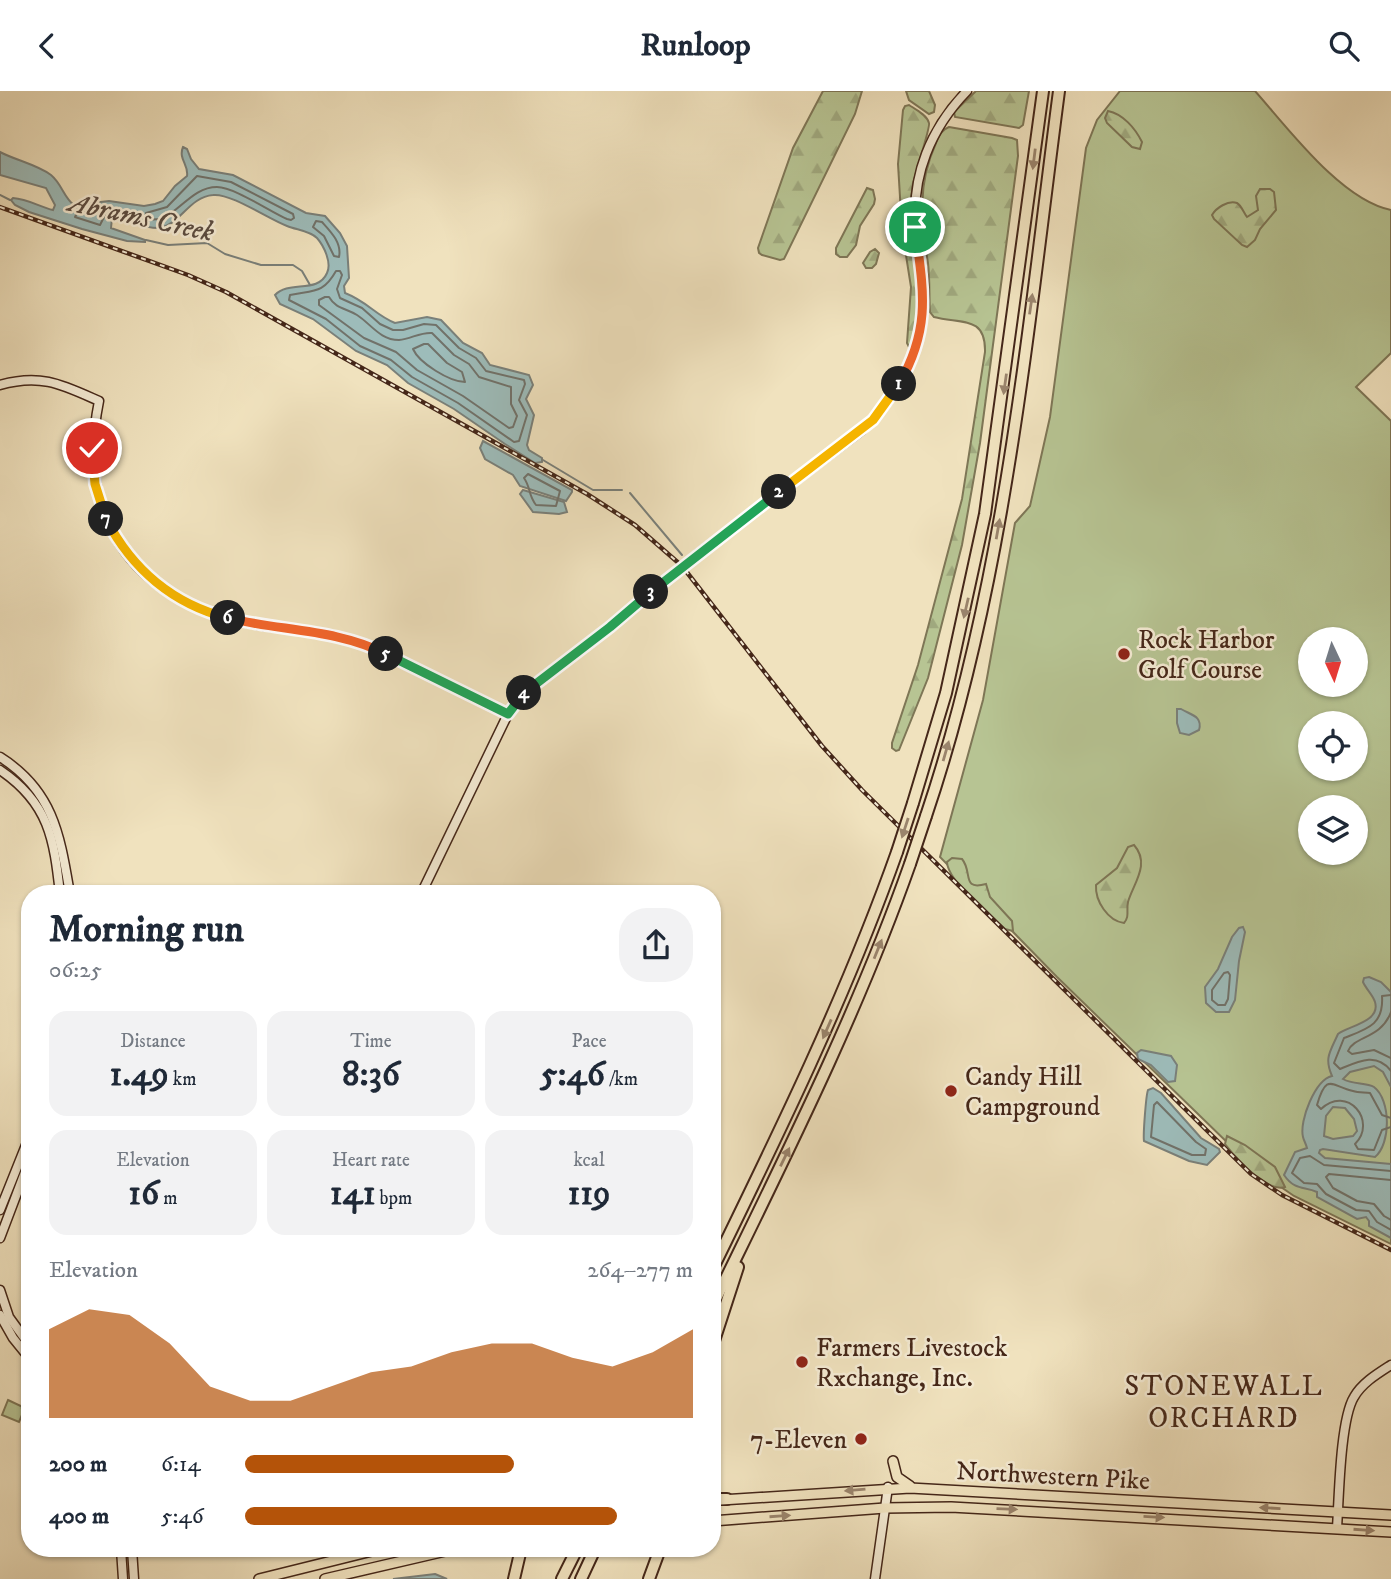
<!DOCTYPE html>
<meta charset="utf-8">
<style>
:root{--surface:#fff;--page:#f2f2f3;--text:#1f2937;--muted:#747a83;--accent:#b45309}
body{margin:0;font-family:"IM FELL DW Pica",serif;background:var(--page);color:var(--text);height:100vh;display:flex;flex-direction:column;font-size:26px;white-space:nowrap}
*{box-sizing:border-box;margin:0}
p{font-size:23px;color:var(--muted)}
.icon{flex:none;width:38px;height:38px;fill:none;stroke:currentColor;stroke-width:2;stroke-linecap:round;stroke-linejoin:round}
.map{position:relative;flex:1;overflow:hidden}
.details{position:absolute;left:21px;top:794px;width:700px;height:672px;display:flex;flex-direction:column;background:var(--surface);border-radius:28px;box-shadow:0 2px 5px #0004}
.details>*{flex:none}
.needle{width:46px;rotate:176deg}
.buttons{position:absolute;left:1298px;top:536px;display:grid;gap:14px}
.buttons a{display:grid;place-items:center;width:70px;height:70px;border-radius:50%;background:var(--surface);box-shadow:0 2px 5px #0004;font-size:35px}
.pin{position:absolute;display:grid;place-items:center;width:60px;height:60px;color:#fff;margin:-30px;border:4px solid #fff;border-radius:50%;box-shadow:0 2px 7px #0007}
.km{position:absolute;width:35px;height:35px;margin:-18px;border-radius:50%;background:#222;color:#fff;font-size:19px;line-height:35px;text-align:center}
.round{display:grid;place-items:center;flex:none;width:74px;height:74px;border-radius:28px;background:var(--page)}
.overview{display:flex;align-items:center;justify-content:space-between;height:119px;padding:0 28px}
h1{font-size:38px;font-weight:700;line-height:52px}
.stats{display:grid;grid-template-columns:repeat(3,1fr);gap:10px;height:119px;padding:7px 28px}
.stats div{display:grid;align-content:center;border-radius:18px;background:var(--page);text-align:center}
.stats b{font-size:35px;font-weight:700}
.stats small{font-size:19px;font-weight:400}
.stats p{font-size:19px}
.chart{height:196px;padding:14px 28px}
.chart p{display:flex;justify-content:space-between}
.chart svg{width:100%;height:126px;margin-top:7px;fill:var(--accent);opacity:.7}
ul{padding:0 28px;list-style:none;font-size:23px}
li{display:grid;grid-template-columns:112px 84px 1fr;align-items:center;height:52px}
li i{height:18px;border-radius:9px;background:var(--accent)}
header{display:flex;justify-content:space-between;align-items:center;height:91px;padding:0 28px;background:var(--surface);font-size:32px;font-weight:700}
.map>svg:first-child{display:block}
.grass{fill:#b7c493;stroke:#7e7656;stroke-width:2;fill-rule:evenodd}
.forest{fill:url(#forest-firs);stroke:#7e7656;stroke-width:2}
.park{fill:url(#park-crowns);stroke:#7e7656;stroke-width:2}
.water{fill:#9dbcba;stroke:#7a807a;stroke-width:2;fill-rule:evenodd}
.lines{fill:none;stroke-linecap:round;stroke-linejoin:round}
.shore{stroke:#71726a;stroke-width:2}
.stream{stroke:#7a807a;stroke-width:2}
.secondary-casing{stroke:#452719;stroke-width:11}
.primary-casing{stroke:#452719;stroke-width:12}
.highway-casing{stroke:#452719;stroke-width:14}
.secondary{stroke:#f5ecd5;stroke-width:8}
.primary{stroke:#f0e2be;stroke-width:9}
.highway{stroke:#f0e2be;stroke-width:10}
.rail-casing{stroke:#452719;stroke-width:4.5}
.rail{stroke:#f5ecd5;stroke-width:2;stroke-dasharray:5;stroke-linecap:butt}
.highway-bridge-casing{stroke:#452719;stroke-width:14;stroke-linecap:butt}
.highway-bridge{stroke:#f0e2be;stroke-width:10}
.oneway{fill:#9a846c}
.split-1-casing{stroke:#fff;stroke-width:14}
.split-2-casing{stroke:#fff;stroke-width:14}
.split-3-casing{stroke:#fff;stroke-width:14}
.split-4-casing{stroke:#fff;stroke-width:14}
.split-5-casing{stroke:#fff;stroke-width:14}
.split-6-casing{stroke:#fff;stroke-width:14}
.split-7-casing{stroke:#fff;stroke-width:14}
.split-8-casing{stroke:#fff;stroke-width:14}
.split-1{stroke:#f0652b;stroke-width:9}
.split-2{stroke:#f5b400;stroke-width:9}
.split-3{stroke:#22a559;stroke-width:9}
.split-4{stroke:#22a559;stroke-width:9}
.split-5{stroke:#22a559;stroke-width:9}
.split-6{stroke:#f0652b;stroke-width:9}
.split-7{stroke:#f5b400;stroke-width:9}
.split-8{stroke:#f5b400;stroke-width:9}
.poi-dot{fill:#8f2418;stroke:#f5ecd5;stroke-width:2.5}
.labels{text-anchor:middle;stroke-width:5;stroke-linejoin:round;paint-order:stroke}
.poi-label{font-size:26px;fill:#452719;stroke:#f5ecd5;text-anchor:start}
.street-label{font-size:26px;fill:#452719;stroke:#f5ecd5}
.water-label{font-size:28px;font-style:italic;fill:#5b4c41;stroke:#f5ecd5}
.neighbourhood-label{font-size:28px;letter-spacing:2px;fill:#452719;stroke:#f5ecd5}
</style>
<header><svg class="icon" aria-label="back" viewBox="0 0 24 24"><path d="M15 5l-7 7 7 7"/></svg>Runloop<svg class="icon" aria-label="search" viewBox="0 0 24 24"><circle cx="10" cy="10" r="6"/><path d="M15 15l6 6"/></svg></header>
<div class="map">
<svg width="1391" height="1488" viewBox="0 0 1391 1488">
<defs>
<pattern id="forest-firs" width="22" height="20" patternUnits="userSpaceOnUse" patternTransform="scale(1.75)"><rect width="22" height="20" fill="#b7c493"/><path d="M5 1l3.5 6h-7zM16 11l3.5 6h-7z" fill="#9fa87e"/></pattern>
<pattern id="park-crowns" width="20" height="18" patternUnits="userSpaceOnUse" patternTransform="scale(1.75)"><rect width="20" height="18" fill="#b7c493"/><path d="M2 6a3 3 0 1 1 6 0M12 15a3 3 0 1 1 6 0" fill="none" stroke="#9fa87e"/></pattern>
</defs>
<rect width="100%" height="100%" fill="#f0e2be"/>
<filter id="stains"><feTurbulence type="fractalNoise" baseFrequency=".00286" numOctaves="4"/><feColorMatrix values="0 0 0 0 .2 0 0 0 0 .09 0 0 0 0 .02 0 0 0 .5 -.17"/></filter>
<radialGradient id="worn" r=".72"><stop offset=".6" stop-color="#630" stop-opacity="0"/><stop offset="1" stop-color="#630" stop-opacity=".3"/></radialGradient>
<path class="grass" d="M1120 0H1255C1288 37 1341 109 1391 119V262L1356 296 1391 330V1153L1294 1105 1265 1085 1234 1058 1057 886 940 766 983 609 1015 432 1030 415 1050 326 1086 57 1097 29ZM1311 548H1356V593H1311ZM1311 632H1356V677H1311ZM1311 716H1356V761H1311Z"/>
<g class="forest">
<path d="M823 0H862L855 23 784 168 780 169 762 164 759 162 758 157 793 57Z"/>
<path d="M906 0H929L935 14 934 21 929 23 909 9Z"/>
<path d="M976 0H1029L1023 34 1019 37 955 26 954 21Z"/>
<path d="M909 14C915 18 927 24 929 32 931 36 913 87 912 99 908 130 916 159 918 190 920 212 917 233 912 254L909 256 907 252 911 196 902 139 898 73 903 19 905 15Z"/>
<path d="M1108 20C1123 23 1135 37 1142 51L1140 58 1132 56 1107 32 1105 27Z"/>
<path d="M949 36 1012 47 1017 49 1018 65 980 352 962 454 928 587 899 659 896 660 892 657V652L918 574 962 408 985 261C986 224 960 233 934 226L930 221C929 205 930 188 928 172 921 129 917 94 936 52 939 45 941 39 949 36Z"/>
<path d="M867 97 873 99 875 108 874 113 860 135 856 154 847 166H840L836 163V157Z"/>
<path d="M1260 98H1270L1274 101 1276 119 1260 138 1255 149 1247 156 1242 154 1214 128 1212 124C1216 117 1228 109 1237 112 1241 114 1244 122 1247 126L1258 119 1256 105Z"/>
<path d="M875 158 879 162 876 173 872 177H866L863 172 870 161Z"/>
<path d="M1134 754C1151 773 1133 793 1128 811 1126 820 1130 825 1124 832 1108 830 1095 810 1096 794L1117 777 1128 756Z"/>
<path d="M952 767 962 768C973 781 961 800 986 793L990 806 1012 830 1013 840 1005 838C990 823 948 791 947 771Z"/>
<path d="M1227 1045 1245 1054 1275 1076 1285 1096C1267 1102 1236 1067 1225 1053Z"/>
</g>
<path class="park" d="M8 1309 25 1317 19 1331 2 1324Z"/>
<g class="water">
<path d="M183 56 187 58 191 68 199 78 233 84 306 122 325 125 340 142 347 155 349 187 344 195 345 202C368 211 375 224 395 232L427 226 441 229 463 252 482 262 490 274 529 284 533 294 526 308 534 324 527 354 529 359 542 367V371L535 372 505 353 454 318 408 292 387 274 356 260 313 228 280 213 275 204C289 189 318 203 327 182 332 172 324 155 317 147 310 140 297 139 287 135 268 128 231 102 213 104 189 106 180 134 159 137 144 138 128 128 112 127L111 137 145 149V151L127 150 82 138 29 121 15 114 11 109 13 107C28 108 40 116 53 119L55 114 46 97 0 84V61C15 69 38 74 51 84 62 93 64 107 74 114L109 110 144 115 155 113 163 110 175 95 187 85C189 74 178 68 183 56Z"/>
<path d="M483 350 572 399V401L566 410 520 395 513 384 485 368 480 357Z"/>
<path d="M523 399 564 411 567 421 559 423 533 421 520 403Z"/>
<path d="M1177 618H1181C1191 624 1203 625 1199 639L1189 644 1180 642 1177 632Z"/>
<path d="M1243 836 1245 841 1239 870 1235 909 1229 921H1216L1206 912 1205 896 1218 878 1232 846 1239 837Z"/>
<path d="M1369 886 1381 891 1391 901V996L1383 981 1374 975 1350 981 1343 988C1353 994 1366 991 1374 996 1391 1009 1391 1053 1375 1066L1323 1058 1320 1059 1319 1062 1325 1067 1391 1073V1147L1369 1135V1130L1366 1126 1357 1128 1317 1106V1101C1304 1095 1295 1100 1284 1084L1295 1061 1307 1057C1306 1053 1304 1050 1303 1046 1299 1030 1315 989 1332 985 1324 967 1330 961 1338 943 1348 935 1381 931 1375 911 1373 904 1366 898 1363 891L1364 887ZM1333 1016 1345 1017 1354 1028 1357 1040 1353 1045 1333 1048 1324 1045 1326 1025Z"/>
<path d="M1141 959 1171 965 1177 974 1175 990 1168 991 1151 974 1138 968 1137 962Z"/>
<path d="M1153 997 1161 1002 1201 1047 1219 1058 1220 1061 1207 1074 1189 1070 1144 1050C1143 1044 1146 1004 1148 999Z"/>
<path d="M435 1483 447 1488H393Z"/>
</g>
<g class="lines">
<g class="shore">
<path d="M197 85 231 91 293 123 294 127 291 129 287 128C269 120 234 96 217 96 186 96 173 137 145 127L146 122 167 116Z"/>
<path d="M102 119 106 122 100 134 75 126 77 122Z"/>
<path d="M316 130 322 131C331 141 342 152 339 166L334 165 324 145 313 136Z"/>
<path d="M336 180H340L342 184 337 198 340 207 362 217 380 233 393 239H403L424 233 436 234 459 257 476 267 486 280 524 289 525 293 519 309 527 324 519 350 514 351 458 312 412 286 391 269 360 255 326 228 289 209 290 204C314 199 323 203 336 180Z"/>
<path d="M325 206H329C336 218 346 217 357 224 371 233 380 249 399 249 411 248 420 241 432 242L454 264 469 273 479 286 511 296V313L517 325 513 336 509 337 463 305 417 279 396 261 364 247 319 214V209Z"/>
<path d="M424 253H428L447 272 462 281 465 291C450 291 419 272 413 258Z"/>
<path d="M528 383 560 400 556 415 536 414C528 404 531 397 524 387Z"/>
<path d="M1228 881 1230 884 1228 908 1225 914H1218L1212 909V899L1224 882Z"/>
<path d="M1391 904 1382 905C1384 934 1367 938 1344 947L1334 972 1340 978C1359 970 1377 961 1391 980"/>
<path d="M1391 921C1381 948 1354 945 1348 960L1352 963 1374 959 1391 967"/>
<path d="M1157 1011 1196 1051 1206 1058 1205 1064H1192L1151 1046 1154 1014Z"/>
<path d="M1391 1027 1382 1024 1370 1002C1365 1001 1359 1002 1353 1000 1332 996 1327 980 1317 1014L1321 1018C1347 993 1378 1030 1355 1053L1358 1058 1374 1059 1382 1039 1391 1036"/>
<path d="M1391 1080 1324 1074 1310 1065 1300 1067 1292 1082 1304 1092 1317 1093 1326 1103 1356 1119 1369 1120 1377 1131 1391 1139"/>
<path d="M1391 1089 1329 1083 1326 1086 1333 1097 1357 1110 1374 1113 1384 1125 1391 1129"/>
</g>
<g class="stream">
<path d="M0 104 10 109"/>
<path d="M146 149 168 154 207 152 225 163 261 174H293L302 180 310 194"/>
<path d="M543 369 593 399H622"/>
<path d="M630 402 682 464"/>
</g>
<defs>
<g id="secondary">
<path d="M0 294C41 282 63 294 99 310 76 424 130 505 243 531 278 539 314 538 349 549 373 556 394 568 417 579 447 593 478 608 508 623"/>
<path d="M0 666C54 700 60 745 70 803"/>
<path d="M0 679C49 712 54 748 60 803"/>
<path d="M421 803 508 623 529 597 610 536 698 463 862 339C900 304 925 252 924 200 924 179 917 158 916 136 911 85 931 37 967 0"/>
<path d="M0 1119 30 1044"/>
<path d="M0 1147 30 1068"/>
<path d="M0 1199 9 1226 30 1255"/>
<path d="M0 1224 13 1247 30 1268"/>
<path d="M1337 1437C1339 1408 1340 1329 1354 1306 1362 1292 1377 1283 1391 1274"/>
<path d="M121 1458 123 1488"/>
<path d="M132 1458 134 1488"/>
<path d="M875 1488 888 1396"/>
</g>
<g id="primary">
<path d="M893 1370 897 1386 910 1395"/>
<path d="M721 1409 910 1397 1391 1424"/>
<path d="M712 1430 885 1417 951 1416 1391 1441"/>
<path d="M259 1488 380 1458"/>
<path d="M325 1488 454 1458"/>
</g>
<g id="highway">
<path d="M913 712 946 602 985 423 1043 0"/>
<path d="M926 725C1005 491 1027 243 1059 0"/>
<path d="M712 1179C779 1042 846 905 897 761"/>
<path d="M712 1216C783 1070 856 926 910 773"/>
<path d="M712 1256 738 1176"/>
<path d="M712 1408H727"/>
<path d="M514 1488 521 1458"/>
<path d="M562 1488 577 1458"/>
<path d="M581 1488 595 1458"/>
<path d="M649 1488 660 1458"/>
</g>
</defs>
<use href="#secondary" class="secondary-casing"/>
<use href="#primary" class="primary-casing"/>
<use href="#highway" class="highway-casing"/>
<use href="#secondary" class="secondary"/>
<use href="#primary" class="primary"/>
<use href="#highway" class="highway"/>
<defs>
<path id="rail" d="M0 116 188 184 226 201 587 403 635 434 682 475 822 655 862 699 1251 1083 1282 1104 1391 1159"/>
</defs>
<use href="#rail" class="rail-casing"/>
<use href="#rail" class="rail"/>
<defs>
<g id="highway-bridge">
<path d="M897 761 913 712"/>
<path d="M910 773 926 725"/>
</g>
</defs>
<use href="#highway-bridge" class="highway-bridge-casing"/>
<use href="#highway-bridge" class="highway-bridge"/>
</g>
<defs><path id="oneway-solid" d="M-6-.8H1V-3.2L6.5 0L1 3.2V.8H-6Z" transform="scale(1.75)"/></defs>
<g class="oneway">
<use href="#oneway-solid" transform="translate(1034 68) rotate(97)"/>
<use href="#oneway-solid" transform="translate(1031 213) rotate(-82)"/>
<use href="#oneway-solid" transform="translate(1005 293) rotate(98)"/>
<use href="#oneway-solid" transform="translate(998 438) rotate(-80)"/>
<use href="#oneway-solid" transform="translate(966 517) rotate(103)"/>
<use href="#oneway-solid" transform="translate(946 660) rotate(-74)"/>
<use href="#oneway-solid" transform="translate(905 737) rotate(108)"/>
<use href="#oneway-solid" transform="translate(878 858) rotate(-68)"/>
<use href="#oneway-solid" transform="translate(827 938) rotate(114)"/>
<use href="#oneway-solid" transform="translate(785 1066) rotate(-64)"/>
<use href="#oneway-solid" transform="translate(855 1399) rotate(175)"/>
<use href="#oneway-solid" transform="translate(1270 1417) rotate(-177)"/>
<use href="#oneway-solid" transform="translate(1007 1418) rotate(2)"/>
<use href="#oneway-solid" transform="translate(780 1425) rotate(-4)"/>
<use href="#oneway-solid" transform="translate(1154 1426) rotate(3)"/>
<use href="#oneway-solid" transform="translate(1364 1439) rotate(4)"/>
</g>
<g class="lines">
<defs>
<path id="split-1" d="M899 293C932 236 923 198 915 136"/>
<path id="split-2" d="M779 401 873 329 899 293"/>
<path id="split-3" d="M651 501 779 401"/>
<path id="split-4" d="M524 602 610 536 651 501"/>
<path id="split-5" d="M386 563 508 623 524 602"/>
<path id="split-6" d="M228 527C281 540 337 538 386 563"/>
<path id="split-7" d="M106 428C132 478 173 513 228 527"/>
<path id="split-8" d="M92 357 95 393 106 428"/>
</defs>
<use href="#split-1" class="split-1-casing"/>
<use href="#split-2" class="split-2-casing"/>
<use href="#split-3" class="split-3-casing"/>
<use href="#split-4" class="split-4-casing"/>
<use href="#split-5" class="split-5-casing"/>
<use href="#split-6" class="split-6-casing"/>
<use href="#split-7" class="split-7-casing"/>
<use href="#split-8" class="split-8-casing"/>
<use href="#split-1" class="split-1"/>
<use href="#split-2" class="split-2"/>
<use href="#split-3" class="split-3"/>
<use href="#split-4" class="split-4"/>
<use href="#split-5" class="split-5"/>
<use href="#split-6" class="split-6"/>
<use href="#split-7" class="split-7"/>
<use href="#split-8" class="split-8"/>
</g>
<g class="poi-dot">
<circle cx="1124" cy="563" r="7"/>
<circle cx="951" cy="1000" r="7"/>
<circle cx="802" cy="1271" r="7"/>
<circle cx="861" cy="1348" r="7"/>
</g>
<g class="labels">
<g class="poi-label">
<text x="1138" y="557">Rock Harbor<tspan x="1138" dy="30">Golf Course</tspan></text>
<text x="965" y="994">Candy Hill<tspan x="965" dy="30">Campground</tspan></text>
<text x="816" y="1265">Farmers Livestock<tspan x="816" dy="30">Rxchange, Inc.</tspan></text>
<text x="847" y="1357" text-anchor="end">7-Eleven</text>
</g>
<g class="street-label">
<text transform="translate(1053 1384) rotate(3)" y="9">Northwestern Pike</text>
</g>
<g class="water-label">
<text transform="translate(142 125) rotate(12)" y="10">Abrams Creek</text>
</g>
<g class="neighbourhood-label">
<text x="1224" y="1304">STONEWALL<tspan x="1224" dy="32">ORCHARD</tspan></text>
</g>
</g>
<rect width="100%" height="100%" filter="url(#stains)"/>
<rect width="100%" height="100%" fill="url(#worn)"/>
</svg>
<div class="buttons">
<a><svg class="needle" viewBox="-14 -14 28 28"><path d="M0-13l5 13h-10z" fill="#e53935"/><path d="M0 13l5-13h-10z" fill="#747a83"/></svg></a>
<a><svg class="icon" aria-label="locate" viewBox="0 0 24 24"><circle cx="12" cy="12" r="6"/><path d="M12 2v4M12 18v4M2 12h4M18 12h4"/></svg></a>
<a><svg class="icon" aria-label="layers" viewBox="0 0 24 24"><path d="M12 4l9 5-9 5-9-5zM3 14l9 5 9-5"/></svg></a>
</div>
<div class="pin" style="left:915px;top:136px;background:#1e9e55"><svg class="icon" aria-label="arrive" viewBox="0 0 24 24"><path d="M6 21V4h12l-3 4 3 4H6"/></svg></div>
<div class="pin" style="left:92px;top:357px;background:#d93025"><svg class="icon" aria-label="check" viewBox="0 0 24 24"><path d="M5 12l5 5 9-10"/></svg></div>
<b class="km" style="left:899px;top:293px">1</b>
<b class="km" style="left:779px;top:401px">2</b>
<b class="km" style="left:651px;top:501px">3</b>
<b class="km" style="left:524px;top:602px">4</b>
<b class="km" style="left:386px;top:563px">5</b>
<b class="km" style="left:228px;top:527px">6</b>
<b class="km" style="left:106px;top:428px">7</b>
<section class="details">
<div class="overview"><div><h1>Morning run</h1><p>06:25</p></div><a class="round"><svg class="icon" aria-label="share" viewBox="0 0 24 24"><path d="M12 15V3M7 8l5-5 5 5M5 13v7h14v-7"/></svg></a></div>
<div class="stats">
<div><p>Distance</p><b>1.49<small> km</small></b></div>
<div><p>Time</p><b>8:36</b></div>
<div><p>Pace</p><b>5:46<small> /km</small></b></div>
</div>
<div class="stats">
<div><p>Elevation</p><b>16<small> m</small></b></div>
<div><p>Heart rate</p><b>141<small> bpm</small></b></div>
<div><p>kcal</p><b>119</b></div>
</div>
<div class="chart"><p><span>Elevation</span>264–277 m</p>
<svg viewBox="0 0 160 44" preserveAspectRatio="none"><path d="M0 44V13L10 6L20 8L30 18L40 33L50 38L60 38L70 33L80 28L90 26L100 21L110 18L120 18L130 23L140 26L150 21L160 13V44z"/></svg>
</div>
<ul>
<li><b>200 m</b>6:14<i style="width:60%"></i></li>
<li><b>400 m</b>5:46<i style="width:83%"></i></li>
</ul>
</section>
</div>
